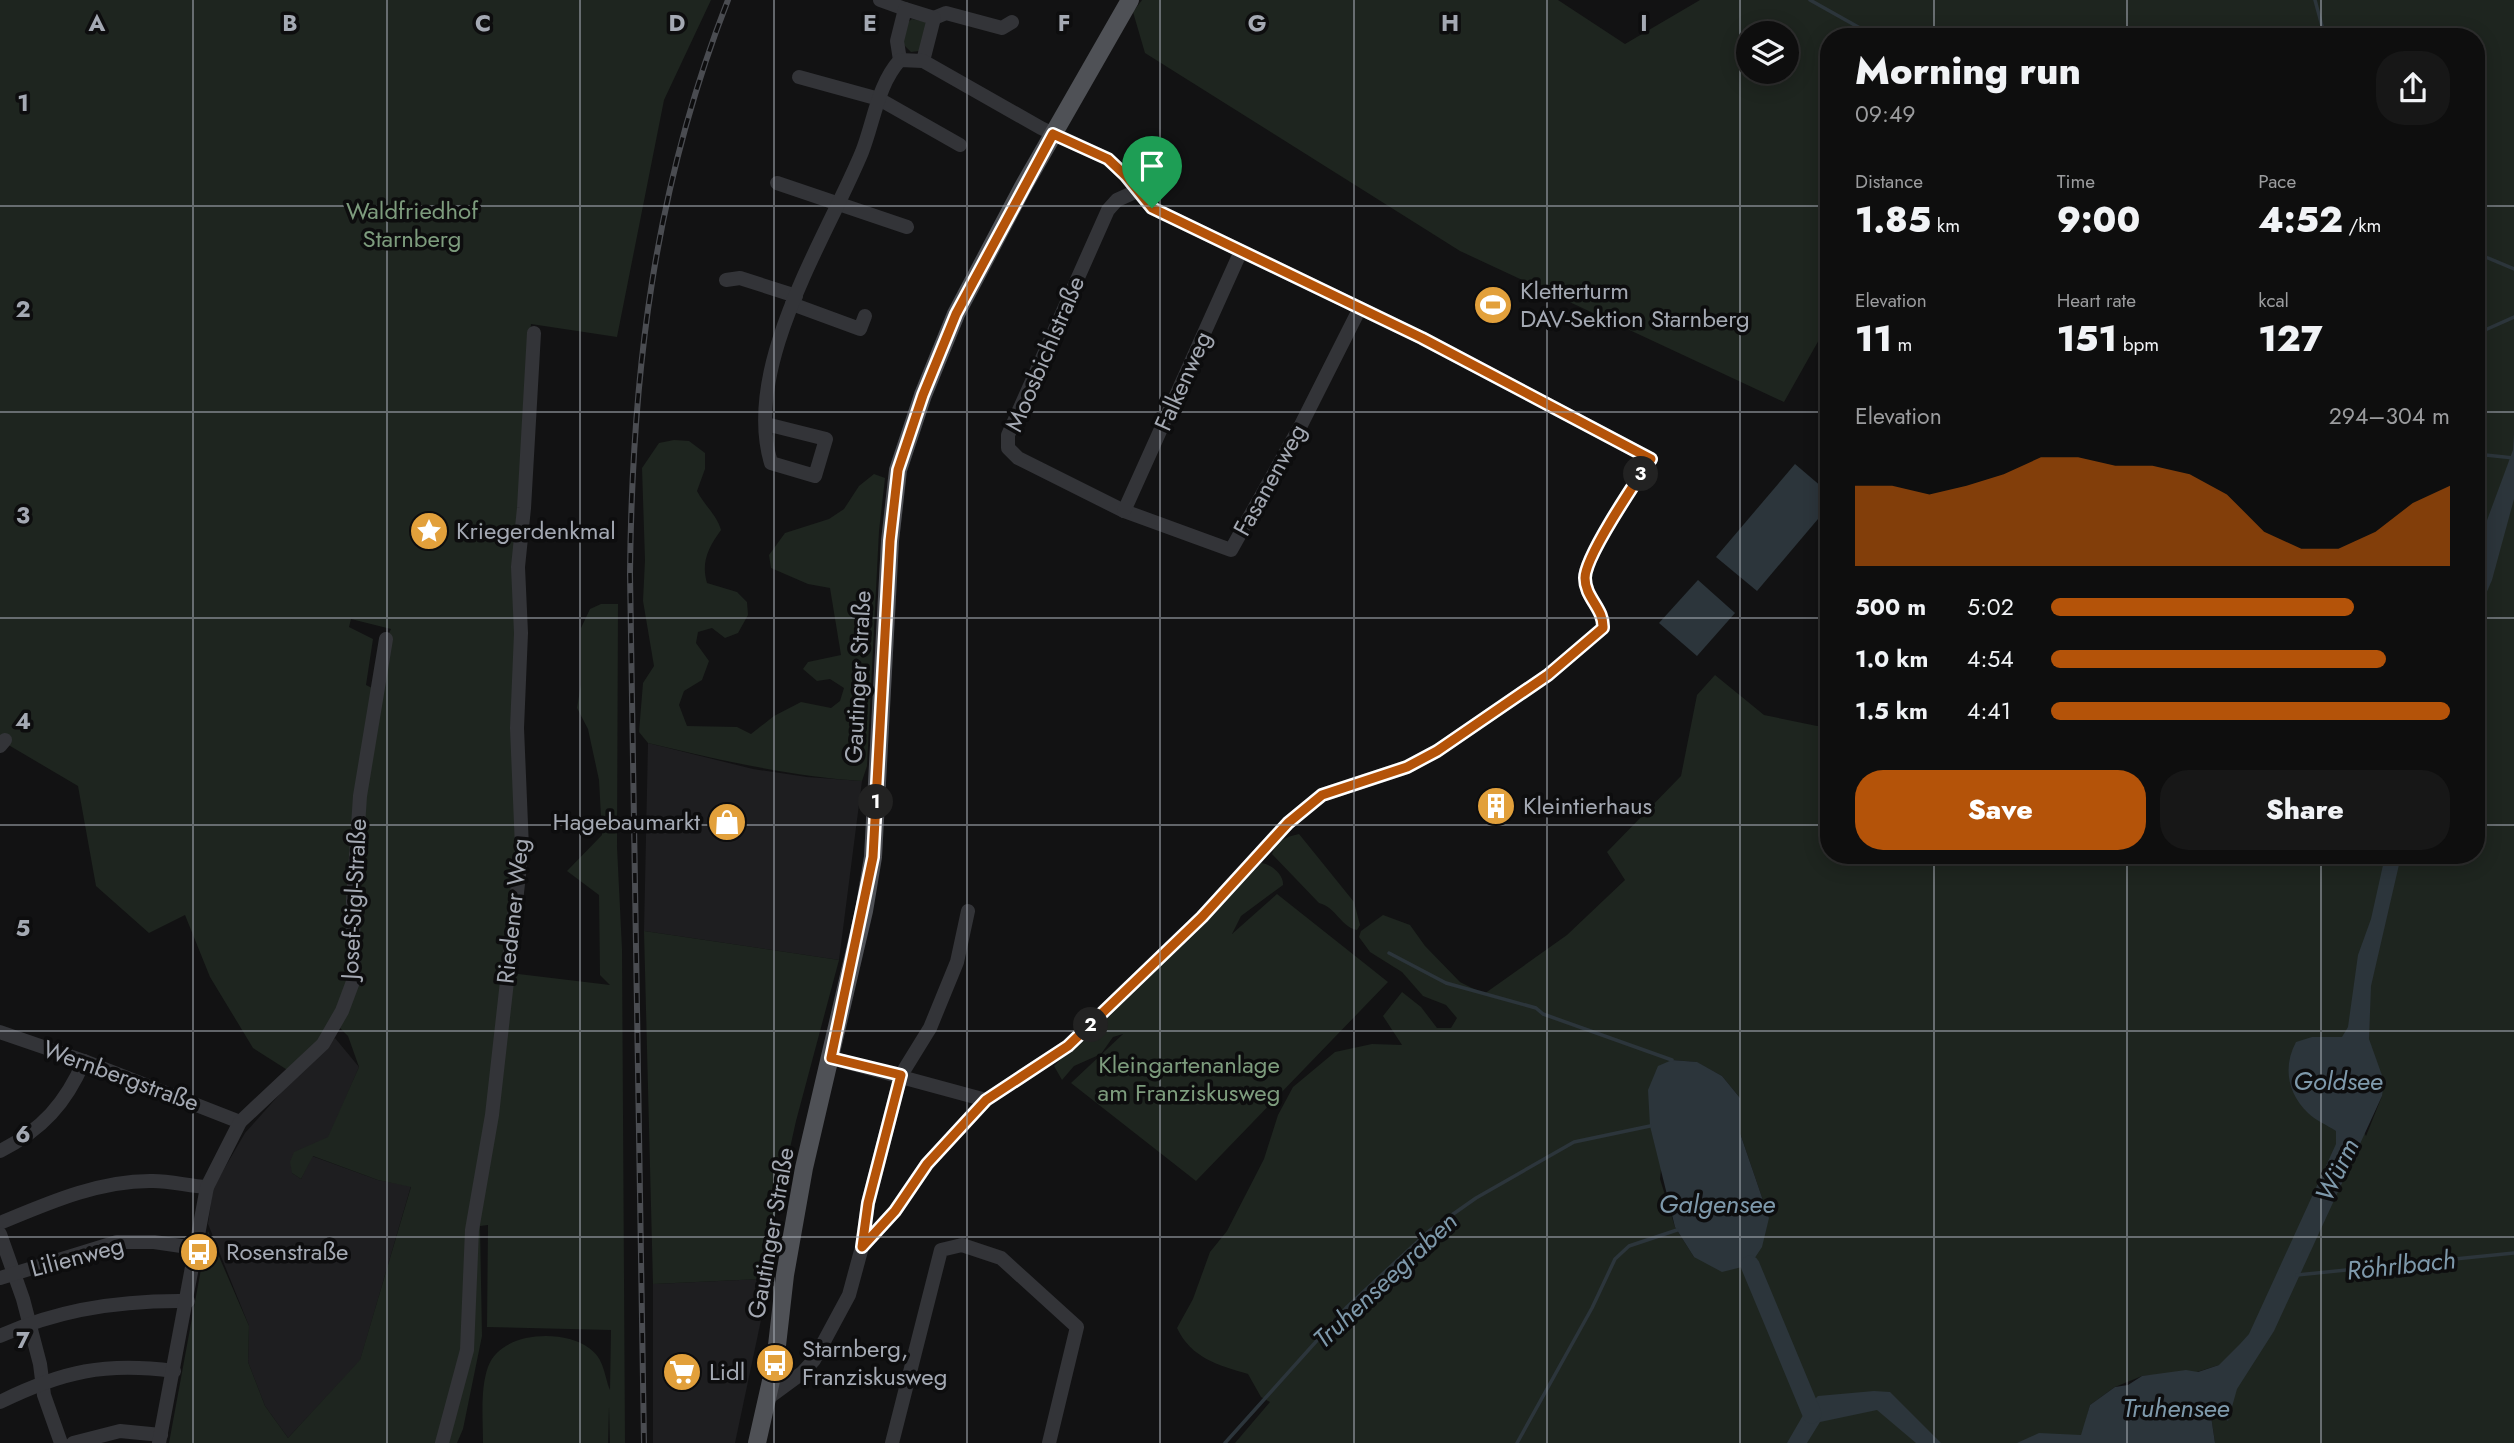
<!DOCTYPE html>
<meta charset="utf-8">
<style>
:root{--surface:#0e0e0e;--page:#171717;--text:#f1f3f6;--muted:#9b9c9e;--line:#2e2e2e;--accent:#b45309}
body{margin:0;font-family:Jost,sans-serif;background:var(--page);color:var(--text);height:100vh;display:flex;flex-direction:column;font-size:26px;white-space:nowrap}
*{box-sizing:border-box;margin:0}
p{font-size:23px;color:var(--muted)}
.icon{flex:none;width:38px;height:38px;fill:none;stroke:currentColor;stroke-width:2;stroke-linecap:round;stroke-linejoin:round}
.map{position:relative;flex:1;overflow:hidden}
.details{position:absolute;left:1820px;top:28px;width:665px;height:836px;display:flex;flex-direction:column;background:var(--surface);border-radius:28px;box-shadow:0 4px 18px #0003,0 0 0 2px var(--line)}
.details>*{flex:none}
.fabs{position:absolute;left:1736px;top:21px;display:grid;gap:14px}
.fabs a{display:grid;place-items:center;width:63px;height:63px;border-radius:50%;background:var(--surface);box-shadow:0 4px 18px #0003,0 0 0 2px var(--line);font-size:35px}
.pin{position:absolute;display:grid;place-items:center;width:60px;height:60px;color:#fff;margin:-72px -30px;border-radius:50% 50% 50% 0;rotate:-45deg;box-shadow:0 0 7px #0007}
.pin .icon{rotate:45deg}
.km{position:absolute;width:35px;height:35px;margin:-18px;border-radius:50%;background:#222;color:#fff;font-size:19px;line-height:35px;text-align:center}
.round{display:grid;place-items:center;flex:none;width:74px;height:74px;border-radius:28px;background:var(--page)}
.summary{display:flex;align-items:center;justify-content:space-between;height:119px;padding:0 35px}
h1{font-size:38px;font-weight:800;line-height:52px}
.metrics{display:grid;grid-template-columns:repeat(3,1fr);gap:10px;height:119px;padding:7px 35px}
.metrics div{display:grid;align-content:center}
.metrics b{font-size:35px;font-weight:800}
.metrics small{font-size:19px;font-weight:400}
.metrics p{font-size:19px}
.chart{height:196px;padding:14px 35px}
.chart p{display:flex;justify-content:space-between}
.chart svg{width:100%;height:126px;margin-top:7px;fill:var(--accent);opacity:.7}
.button{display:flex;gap:14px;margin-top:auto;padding:14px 35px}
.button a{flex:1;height:80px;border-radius:28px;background:var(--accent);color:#fff;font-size:28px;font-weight:800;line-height:80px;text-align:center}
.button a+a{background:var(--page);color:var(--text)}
ul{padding:0 35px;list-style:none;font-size:23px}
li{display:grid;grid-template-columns:112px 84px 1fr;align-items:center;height:52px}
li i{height:18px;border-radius:9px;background:var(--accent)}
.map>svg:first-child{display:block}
.built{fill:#1e1e20}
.green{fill:#1e251f;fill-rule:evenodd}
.water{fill:#2c353b}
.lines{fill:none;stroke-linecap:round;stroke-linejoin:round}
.stream{stroke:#2c353b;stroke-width:3.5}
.river{stroke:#2c353b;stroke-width:19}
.minor{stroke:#333438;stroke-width:14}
.major{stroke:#4f5156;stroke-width:18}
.rail-casing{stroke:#4a4c51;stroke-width:6}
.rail{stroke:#0d0d0e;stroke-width:3.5;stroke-dasharray:10;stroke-linecap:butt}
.route-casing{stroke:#fff;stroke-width:14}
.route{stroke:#b45309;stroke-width:9}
.grid{fill:none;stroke:#a4a9b3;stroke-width:2;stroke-opacity:0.55}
.labels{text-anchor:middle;stroke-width:7;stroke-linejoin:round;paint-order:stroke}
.park-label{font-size:24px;fill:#7d9c7d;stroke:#0d0d0e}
.poi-label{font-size:24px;fill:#a4a9b3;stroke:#0d0d0e;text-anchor:start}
.street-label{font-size:24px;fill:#a4a9b3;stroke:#0d0d0e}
.water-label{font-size:26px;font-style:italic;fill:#7e99ab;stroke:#0d0d0e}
.grid-label{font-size:23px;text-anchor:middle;font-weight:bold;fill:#a4a9b3;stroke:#0d0d0e;stroke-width:7;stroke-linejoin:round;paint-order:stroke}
</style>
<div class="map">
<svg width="2514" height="1443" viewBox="0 0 2514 1443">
<rect width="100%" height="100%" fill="#121213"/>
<g class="built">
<path d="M648 743 753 769 807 777 862 781 839 960 644 931Z"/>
<path d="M335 1038 359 1067 328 1140 292 1173 301 1179 312 1156 378 1180 411 1186 360 1361 288 1438 265 1406 248 1362 249 1326 208 1224 213 1188 245 1133 295 1077Z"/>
<path d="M761 1279 765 1283 761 1320 735 1443H653V1284Z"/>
</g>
<g class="green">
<path d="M0 0H711L664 100 617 337 531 324 514 565 518 846 501 972 610 985 600 975 599 895 567 871 602 835 599 780 588 729 577 708 581 684V628L590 609 601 604H618L617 847 622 949 625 1443H610L609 1407 608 1443H483C483 1420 480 1389 488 1367 501 1331 563 1329 589 1348 605 1359 604 1376 610 1390L611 1330 487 1327 488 1225 480 1226 482 1336 463 1429 457 1443H169L208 1231 249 1326 248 1362 265 1406 288 1438 360 1360 411 1187 378 1180 313 1156 301 1179 292 1173 290 1162 294 1152 328 1137 359 1067 348 1036 334 1022 321 1043 289 1071 253 1048 210 977 185 915 149 933 96 886 78 786 0 740ZM351 619 391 629 386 639 376 690 366 685 373 639 349 627Z"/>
<path d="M1142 0H1558L1625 44 1700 0H2514V1443H2215L2211 1416 2216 1413 2228 1421 2219 1365 2194 1373 2142 1376 2115 1387 2090 1405 2080 1443H1235L1270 1402 1261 1397 1248 1374C1218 1365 1191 1358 1177 1328L1193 1299 1210 1252 1227 1231 1264 1159 1278 1115 1293 1087 1335 1052 1372 1044 1402 1045 1383 1016 1402 992 1421 1007 1437 1028H1451L1457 1018 1446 1005 1423 996 1402 972 1370 952 1359 937 1361 931 1383 915 1410 925 1425 946 1460 982 1484 994 1567 935 1625 880 1607 852 1681 776 1697 695 1715 675 1764 715 1817 726 1829 725V856H2476V37H1829V322L1784 402 1460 251 1145 53 1133 12ZM1748 33H1787V72H1748ZM2312 1037 2382 1096 2366 1136ZM1672 1060 1696 1062 1722 1076 1740 1098V1133L1769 1218 1694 1257 1675 1227 1660 1179Z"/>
<path d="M912 19 926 22 928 28 919 51 911 52 902 43 907 23Z"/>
<path d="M674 440 689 441 705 453V469L697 491C704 505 717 515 721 530 708 548 701 562 707 583L737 592 747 602 748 615 738 633 725 638 712 628 698 632 696 643 709 661 702 680 684 691 679 705 687 726 737 727 751 734 774 716 801 702 831 708 840 701 844 688 830 679 817 681 803 669 808 662 841 655 830 588 808 584 771 568 769 555 785 533 829 519 844 509 859 486 874 474 885 478 879 531 867 766 862 781C788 776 720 760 648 743L639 732 643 683 654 666 643 601 645 560 642 468 659 443Z"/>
<path d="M1299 834 1354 902 1360 925 1357 930C1341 927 1336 907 1319 903L1272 854C1277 841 1285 837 1299 834Z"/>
<path d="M1260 863C1270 863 1284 874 1283 885L1241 916 1232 934 1277 894 1388 982 1196 1181 1071 1083 1123 1034 1113 1037 1101 1054 1074 1066 1062 1080 1054 1066Z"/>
<path d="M644 931 839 960 796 1121 761 1279 653 1284Z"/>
</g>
<g class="water">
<path d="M2514 434V499L2492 580 2476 617V550L2513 450Z"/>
<path d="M1795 464 1829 493V506L1757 591 1716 557Z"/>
<path d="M1698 580 1735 613 1697 656 1659 623Z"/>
<path d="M2385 856H2401L2371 986 2369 1039 2384 1081 2382 1096 2274 1331 2237 1389 2228 1421 2216 1413 2211 1416 2215 1443H2017L2039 1433 2081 1435 2090 1405 2115 1387 2128 1385 2142 1376 2186 1370 2198 1372 2219 1365 2240 1344 2249 1334 2336 1144V1131C2327 1125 2315 1120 2308 1113 2287 1093 2283 1066 2296 1042L2312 1037H2342L2348 1027 2358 955 2371 919Z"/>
<path d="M1672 1060 1697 1062 1722 1076 1740 1098V1133L1769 1218 1762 1247 1750 1265 1722 1272 1694 1257 1675 1227 1650 1126 1648 1090 1658 1066Z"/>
<path d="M1874 1391 1890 1392 1941 1443H1916L1877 1410 1820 1422 1807 1443H1787L1809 1405 1818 1396Z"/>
</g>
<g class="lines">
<g class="stream">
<path d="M1810 0 1876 37"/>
<path d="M2315 0 2325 37"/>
<path d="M2476 253 2514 269"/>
<path d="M2476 334 2514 317"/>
<path d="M2476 454 2514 458"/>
<path d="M1389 953 1446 983 1536 1008 1543 1014 1672 1060"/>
<path d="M2297 1275 2514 1253"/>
<path d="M1225 1443 1347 1307 1429 1231 1476 1198 1574 1142 1650 1126"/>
<path d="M1517 1443 1592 1308 1615 1259 1629 1246 1677 1230"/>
</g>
<path class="river" d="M1750 1265 1812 1414"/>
<g class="minor">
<path d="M880 0 905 9"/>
<path d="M934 18 946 13 1002 28 1012 22"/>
<path d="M900 60 897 41 905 9 934 18 923 61"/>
<path d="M799 77 879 99 960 145"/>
<path d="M777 183 907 227"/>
<path d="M1137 191 1117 200 1108 210 1008 435V448L1018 458 1124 511 1231 550 1301 425 1360 308"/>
<path d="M726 280 740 278 796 296"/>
<path d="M792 304 860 329 865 316"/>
<path d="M766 424 826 439 815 476 771 463C742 366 826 239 862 152 874 121 878 84 900 60L923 61 1041 128 1108 159 1126 176 1152 208 1422 338 1651 459C1637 480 1585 556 1585 578 1585 598 1604 608 1603 628L1548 675 1437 751 1407 767 1322 795 1288 823 1202 917 1068 1046 986 1100 927 1164 895 1211 862 1247 849 1295 814 1360 802 1373 768 1398"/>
<path d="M1124 511 1241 251"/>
<path d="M0 746 5 740"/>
<path d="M0 1032 84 1061 240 1122"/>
<path d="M831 1058 986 1100"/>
<path d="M0 1151C42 1130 66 1103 84 1061"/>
<path d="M0 1223C48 1203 100 1180 153 1181 171 1181 189 1186 207 1187"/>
<path d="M0 1234 23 1299 40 1364 44 1395 61 1443"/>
<path d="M862 1247 868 1203 901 1075 930 1028 957 962 968 911"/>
<path d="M0 1278 117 1242H154L195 1248"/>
<path d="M0 1336C58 1309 124 1300 188 1301"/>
<path d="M0 1402C63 1371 105 1362 174 1371"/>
<path d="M73 1443 120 1431 161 1435"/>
<path d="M159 1443 207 1187 240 1122 323 1044 342 1011 354 979 353 901 360 796 386 639"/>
<path d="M442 1443 467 1350 472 1230 492 1115 522 848 517 728 521 633 518 567 524 508 534 333"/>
<path d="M892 1443 941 1250 962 1245 1001 1258 1077 1327 1049 1443"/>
</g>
<path class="major" d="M757 1443 775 1363 785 1275 804 1168 864 911 873 857 890 541 898 470 923 395 956 314 1023 187 1130 0"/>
<defs>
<path id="rail" d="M644 1443 630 574C632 373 654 189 728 0"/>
</defs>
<use href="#rail" class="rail-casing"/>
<use href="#rail" class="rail"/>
</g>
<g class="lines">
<defs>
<path id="route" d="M1053 134 1108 159 1126 176 1152 208 1422 338 1651 459C1637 480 1585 556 1585 578 1585 598 1604 608 1603 628L1548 675 1437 751 1407 767 1322 795 1288 823 1202 917 1068 1046 986 1100 927 1164 895 1211 862 1247 868 1203 901 1075 831 1058 873 857 890 541 898 470 923 395 956 314Z"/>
</defs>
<use href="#route" class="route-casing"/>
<use href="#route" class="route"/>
</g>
<path class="grid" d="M193 0V1443M387 0V1443M580 0V1443M774 0V1443M967 0V1443M1160 0V1443M1354 0V1443M1547 0V1443M1740 0V1443M1934 0V37M2127 0V37M2321 0V37M0 206H1829M2476 206H2514M0 412H1829M2476 412H2514M0 618H1829M2476 618H2514M0 825H1829M2476 825H2514M1934 856V1443M2127 856V1443M2321 856V1443M0 1031H2514M0 1237H2514"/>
<defs>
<symbol id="stadium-disc" viewBox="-11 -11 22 22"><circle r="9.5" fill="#e2a03b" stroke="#0d0d0e"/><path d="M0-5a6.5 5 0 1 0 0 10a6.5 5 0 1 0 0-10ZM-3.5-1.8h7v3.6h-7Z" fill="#fff"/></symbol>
<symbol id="sight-disc" viewBox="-11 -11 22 22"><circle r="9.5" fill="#e2a03b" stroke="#0d0d0e"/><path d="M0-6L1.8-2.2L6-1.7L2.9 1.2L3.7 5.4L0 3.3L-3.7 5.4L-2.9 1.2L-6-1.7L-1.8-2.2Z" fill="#fff"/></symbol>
<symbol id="building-disc" viewBox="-11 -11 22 22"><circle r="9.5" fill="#e2a03b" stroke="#0d0d0e"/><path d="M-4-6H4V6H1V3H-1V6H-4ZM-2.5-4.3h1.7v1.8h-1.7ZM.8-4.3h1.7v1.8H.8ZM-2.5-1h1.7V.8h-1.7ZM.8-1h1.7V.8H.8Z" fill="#fff"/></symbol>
<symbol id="shop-disc" viewBox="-11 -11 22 22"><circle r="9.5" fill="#e2a03b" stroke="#0d0d0e"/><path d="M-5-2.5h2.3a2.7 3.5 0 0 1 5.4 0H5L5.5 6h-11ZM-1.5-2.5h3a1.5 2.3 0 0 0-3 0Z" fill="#fff"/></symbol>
<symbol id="bus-disc" viewBox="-11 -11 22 22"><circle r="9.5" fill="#e2a03b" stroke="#0d0d0e"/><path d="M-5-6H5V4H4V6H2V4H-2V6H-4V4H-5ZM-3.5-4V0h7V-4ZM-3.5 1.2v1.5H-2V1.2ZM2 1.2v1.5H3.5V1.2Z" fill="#fff"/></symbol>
<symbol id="supermarket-disc" viewBox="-11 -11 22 22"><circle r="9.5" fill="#e2a03b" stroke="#0d0d0e"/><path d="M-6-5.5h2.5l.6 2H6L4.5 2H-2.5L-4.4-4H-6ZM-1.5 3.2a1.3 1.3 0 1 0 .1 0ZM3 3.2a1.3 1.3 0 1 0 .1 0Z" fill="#fff"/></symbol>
</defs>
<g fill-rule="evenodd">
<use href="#stadium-disc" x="1471" y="283" width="44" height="44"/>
<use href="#sight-disc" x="407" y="509" width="44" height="44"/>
<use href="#building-disc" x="1474" y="784" width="44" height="44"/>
<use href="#shop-disc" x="705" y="800" width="44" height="44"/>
<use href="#bus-disc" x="177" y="1230" width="44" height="44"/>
<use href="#bus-disc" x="753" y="1341" width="44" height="44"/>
<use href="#supermarket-disc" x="660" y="1350" width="44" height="44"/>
</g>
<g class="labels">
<g class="park-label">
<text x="412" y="219">Waldfriedhof<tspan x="412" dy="28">Starnberg</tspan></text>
<text x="1189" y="1073">Kleingartenanlage<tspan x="1189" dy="28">am Franziskusweg</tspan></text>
</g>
<g class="poi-label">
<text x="1520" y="299">Kletterturm<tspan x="1520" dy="28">DAV-Sektion Starnberg</tspan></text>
<text x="456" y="539">Kriegerdenkmal</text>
<text x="1523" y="814">Kleintierhaus</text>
<text x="700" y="830" text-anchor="end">Hagebaumarkt</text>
<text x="226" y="1260">Rosenstraße</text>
<text x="802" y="1357">Starnberg,<tspan x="802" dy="28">Franziskusweg</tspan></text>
<text x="709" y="1380">Lidl</text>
</g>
<g class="street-label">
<text transform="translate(1045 354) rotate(-67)" y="8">Moosbichlstraße</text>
<text transform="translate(1183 381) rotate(-66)" y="8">Falkenweg</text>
<text transform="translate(1270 480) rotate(-61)" y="8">Fasanenweg</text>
<text transform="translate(858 677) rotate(-87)" y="8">Gautinger Straße</text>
<text transform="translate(354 899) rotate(-87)" y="8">Josef-Sigl-Straße</text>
<text transform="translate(513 911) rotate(-84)" y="8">Riedener Weg</text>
<text transform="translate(121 1076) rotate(20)" y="8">Wernbergstraße</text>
<text transform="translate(771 1233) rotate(-80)" y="8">Gautinger Straße</text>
<text transform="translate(77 1257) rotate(-15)" y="8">Lilienweg</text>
</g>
<g class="water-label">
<text x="2338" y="1090">Goldsee</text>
<text transform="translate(2337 1170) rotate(-64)" y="9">Würm</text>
<text x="1717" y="1213">Galgensee</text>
<text transform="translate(2401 1265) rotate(-6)" y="9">Röhrlbach</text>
<text transform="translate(1385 1280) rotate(-43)" y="9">Truhenseegraben</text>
<text x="2176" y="1417">Truhensee</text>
</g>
</g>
<g class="grid-label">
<text x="97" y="31">A</text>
<text x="290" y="31">B</text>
<text x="483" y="31">C</text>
<text x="677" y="31">D</text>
<text x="870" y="31">E</text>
<text x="1064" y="31">F</text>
<text x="1257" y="31">G</text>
<text x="1450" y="31">H</text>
<text x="1644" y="31">I</text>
<text x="23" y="111">1</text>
<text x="23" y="317">2</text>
<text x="23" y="523">3</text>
<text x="23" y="729">4</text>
<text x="23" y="936">5</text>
<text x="23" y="1142">6</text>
<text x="23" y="1348">7</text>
</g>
</svg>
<div class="fabs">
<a><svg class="icon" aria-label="layers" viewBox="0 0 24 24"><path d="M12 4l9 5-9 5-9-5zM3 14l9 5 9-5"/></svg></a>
</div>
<div class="pin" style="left:1152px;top:208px;background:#1e9e55"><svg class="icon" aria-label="arrive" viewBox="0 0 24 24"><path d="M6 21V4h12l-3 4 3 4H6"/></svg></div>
<b class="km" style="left:876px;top:802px">1</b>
<b class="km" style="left:1091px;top:1025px">2</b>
<b class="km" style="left:1641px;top:474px">3</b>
<section class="details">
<div class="summary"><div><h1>Morning run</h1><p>09:49</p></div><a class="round"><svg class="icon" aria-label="share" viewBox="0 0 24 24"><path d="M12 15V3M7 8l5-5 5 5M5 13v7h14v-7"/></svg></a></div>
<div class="metrics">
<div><p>Distance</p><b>1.85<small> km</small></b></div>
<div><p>Time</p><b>9:00</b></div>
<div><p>Pace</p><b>4:52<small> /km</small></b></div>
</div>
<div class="metrics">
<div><p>Elevation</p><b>11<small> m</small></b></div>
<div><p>Heart rate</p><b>151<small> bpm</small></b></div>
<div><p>kcal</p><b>127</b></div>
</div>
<div class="chart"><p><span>Elevation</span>294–304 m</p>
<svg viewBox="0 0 160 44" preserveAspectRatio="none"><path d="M0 44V16L10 16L20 19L30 16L40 12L50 6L60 6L70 9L80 9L90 12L100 19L110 32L120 38L130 38L140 32L150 22L160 16V44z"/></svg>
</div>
<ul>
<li><b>500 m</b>5:02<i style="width:76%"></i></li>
<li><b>1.0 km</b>4:54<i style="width:84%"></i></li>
<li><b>1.5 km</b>4:41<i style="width:100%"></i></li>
</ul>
<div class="button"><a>Save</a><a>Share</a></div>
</section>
</div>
